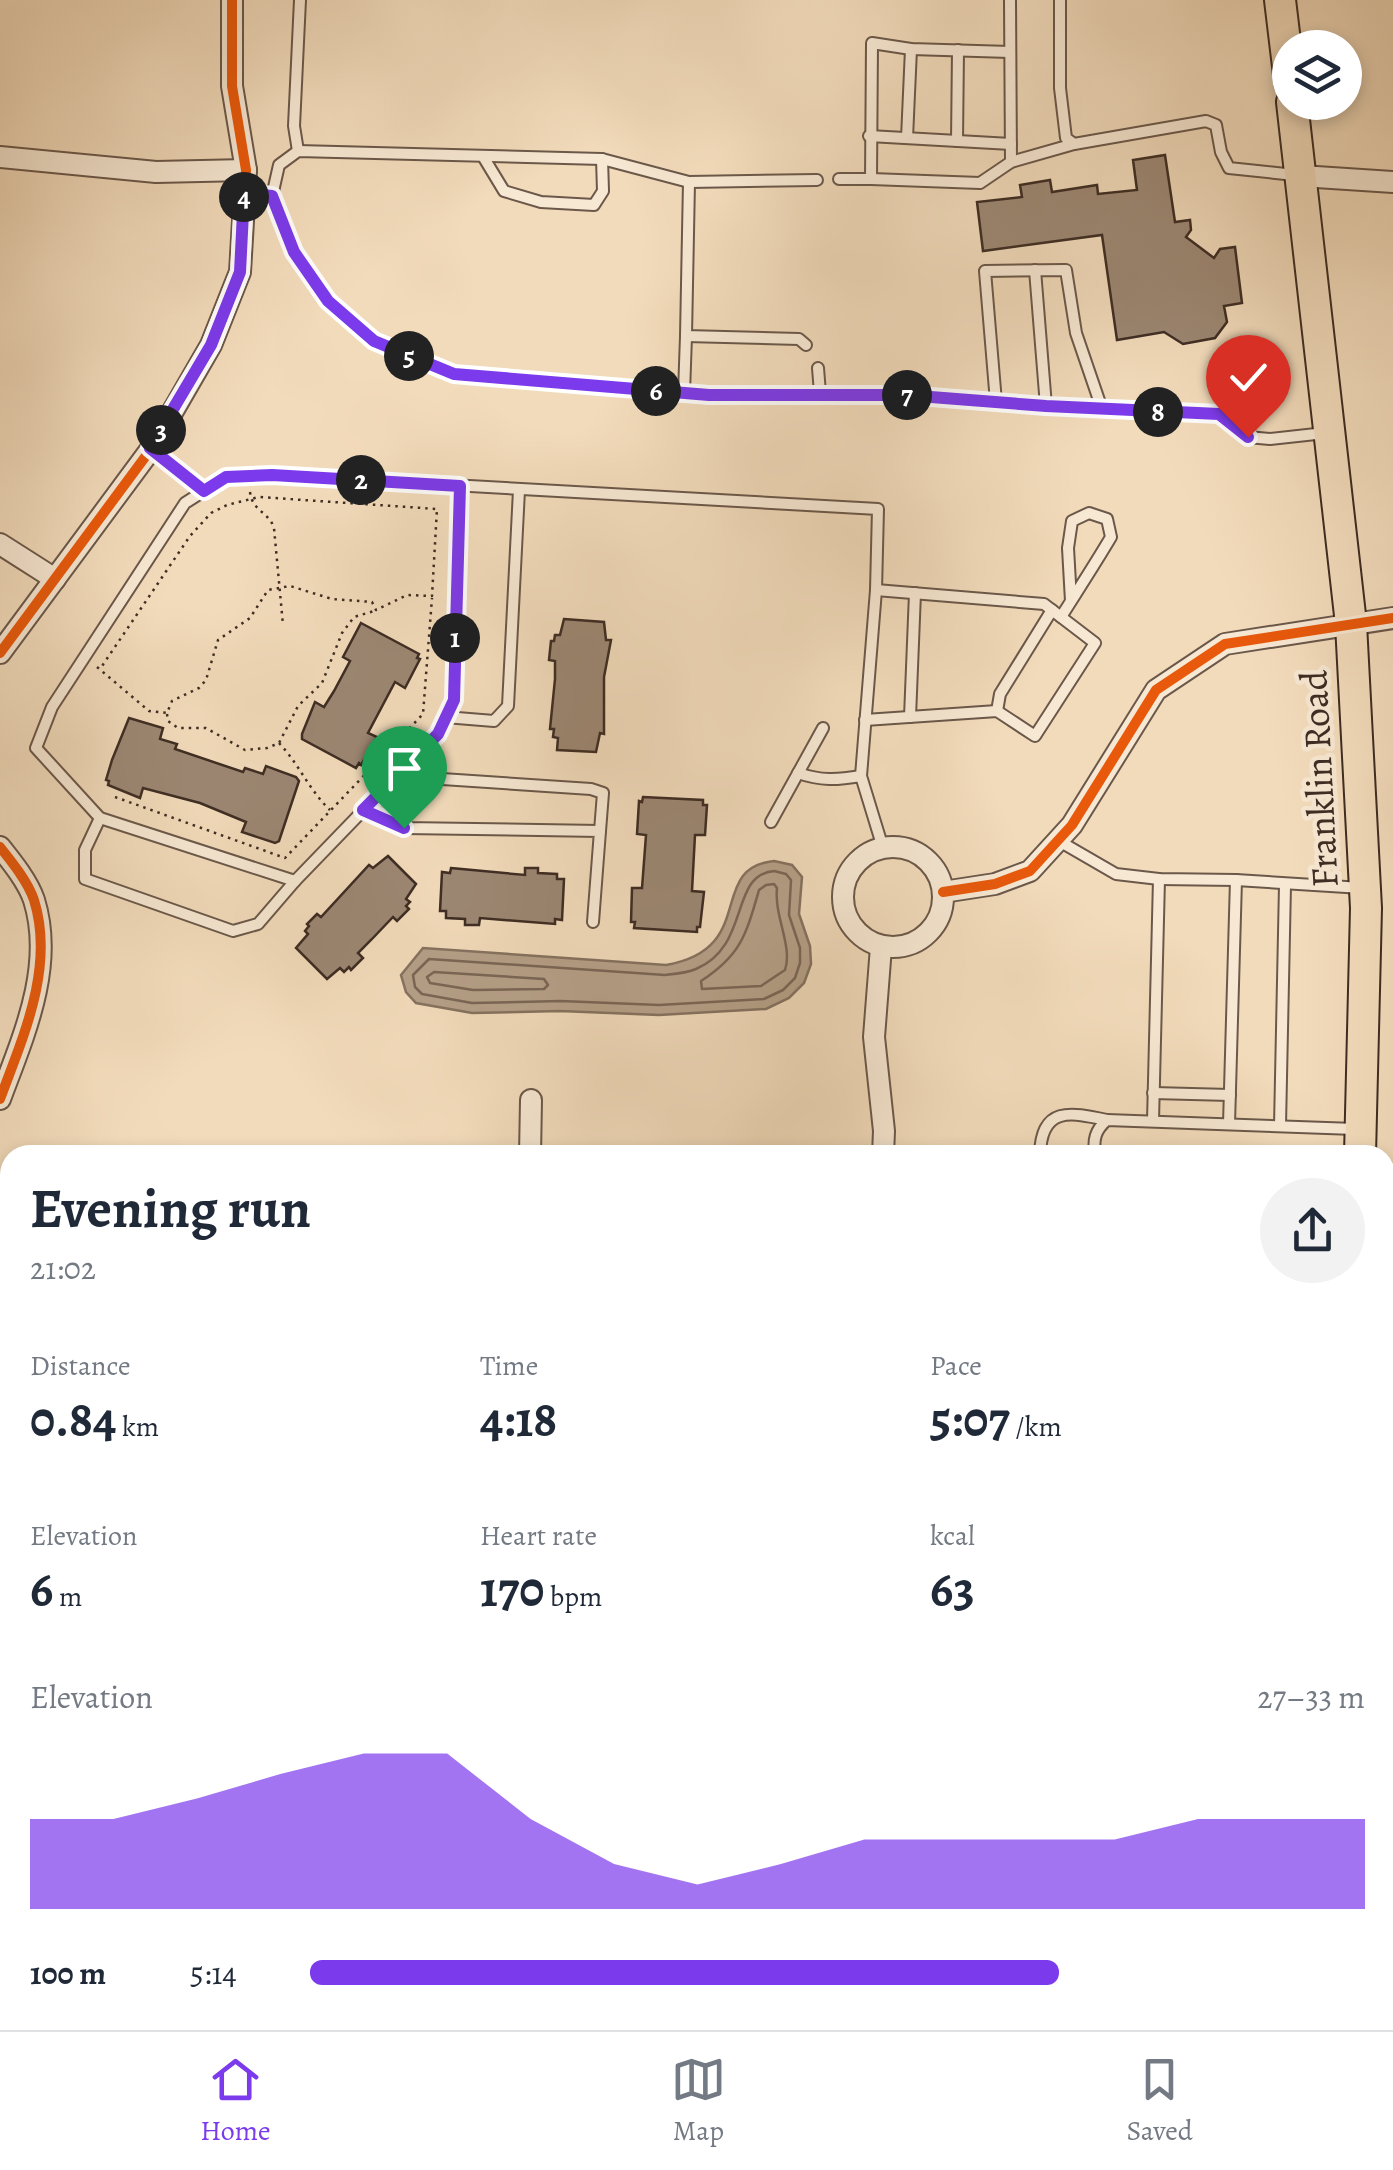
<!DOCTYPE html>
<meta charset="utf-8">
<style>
:root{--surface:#fff;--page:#f2f2f3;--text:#1f2937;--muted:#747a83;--line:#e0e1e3;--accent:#7c3aed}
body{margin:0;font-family:Alegreya,serif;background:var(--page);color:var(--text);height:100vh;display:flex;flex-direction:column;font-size:38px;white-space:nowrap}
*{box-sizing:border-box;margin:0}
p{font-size:32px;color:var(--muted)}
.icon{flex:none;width:55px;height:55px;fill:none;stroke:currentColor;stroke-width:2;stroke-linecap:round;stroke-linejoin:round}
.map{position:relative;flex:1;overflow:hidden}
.drawer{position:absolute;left:0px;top:1145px;width:1395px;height:885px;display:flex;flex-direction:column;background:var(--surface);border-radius:30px 30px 0 0;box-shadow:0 5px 15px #0003}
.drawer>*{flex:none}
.tools{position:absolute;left:1272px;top:30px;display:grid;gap:20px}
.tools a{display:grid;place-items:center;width:90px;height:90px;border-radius:50%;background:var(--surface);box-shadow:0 5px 15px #0003;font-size:50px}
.pin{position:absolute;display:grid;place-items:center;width:85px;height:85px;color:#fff;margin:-102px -42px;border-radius:50% 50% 50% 0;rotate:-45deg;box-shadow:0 0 10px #0007}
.pin .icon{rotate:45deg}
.km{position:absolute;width:50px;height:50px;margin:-25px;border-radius:50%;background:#222;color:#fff;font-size:28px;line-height:50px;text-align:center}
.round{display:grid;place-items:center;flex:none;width:105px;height:105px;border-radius:52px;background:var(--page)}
.head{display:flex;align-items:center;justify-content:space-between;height:170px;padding:0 30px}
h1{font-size:55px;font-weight:700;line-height:75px}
.figures{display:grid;grid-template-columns:repeat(3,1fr);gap:15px;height:170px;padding:10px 30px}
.figures div{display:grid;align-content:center}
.figures b{font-size:50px;font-weight:700}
.figures small{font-size:28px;font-weight:400}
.figures p{font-size:28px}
.chart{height:280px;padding:20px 30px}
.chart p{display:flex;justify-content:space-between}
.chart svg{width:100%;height:180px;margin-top:10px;fill:var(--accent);opacity:.7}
ul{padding:0 30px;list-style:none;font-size:32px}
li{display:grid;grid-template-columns:160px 120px 1fr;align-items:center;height:75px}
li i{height:25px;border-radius:12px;background:var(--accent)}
.menu{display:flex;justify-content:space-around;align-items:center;height:140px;border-top:2px solid var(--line);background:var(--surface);font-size:28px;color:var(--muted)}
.menu a{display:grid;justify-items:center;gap:5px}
.menu .current{color:var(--accent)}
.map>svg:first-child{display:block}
.water{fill:#b5a088;stroke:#857260;stroke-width:2.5}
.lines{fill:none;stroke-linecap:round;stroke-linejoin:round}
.shore{stroke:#7a6656;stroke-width:2.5}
.stream{stroke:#857260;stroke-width:5}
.building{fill:#9c8773;stroke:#3e2d24;stroke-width:2.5}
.service-casing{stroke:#6b584a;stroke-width:14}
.minor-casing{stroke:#6b584a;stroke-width:24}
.primary-casing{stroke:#3e2d24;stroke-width:34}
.path{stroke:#3e2d24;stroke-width:2.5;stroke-dasharray:2.5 5;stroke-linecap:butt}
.service{stroke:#f7e8d3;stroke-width:10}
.minor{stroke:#f7e8d3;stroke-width:20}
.primary{stroke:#f2dbbb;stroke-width:30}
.cycleway-casing{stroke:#f7e8d3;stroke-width:16}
.cycleway{stroke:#e8590c;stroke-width:10}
.route-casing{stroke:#fff;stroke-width:20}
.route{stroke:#7c3aed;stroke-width:12}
.labels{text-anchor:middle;stroke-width:9;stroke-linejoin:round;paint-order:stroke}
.street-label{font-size:38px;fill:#3e2d24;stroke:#f7e8d3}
</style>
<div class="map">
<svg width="1393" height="2030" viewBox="0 0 1393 2030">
<rect width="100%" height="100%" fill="#f2dbbb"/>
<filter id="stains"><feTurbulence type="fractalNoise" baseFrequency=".002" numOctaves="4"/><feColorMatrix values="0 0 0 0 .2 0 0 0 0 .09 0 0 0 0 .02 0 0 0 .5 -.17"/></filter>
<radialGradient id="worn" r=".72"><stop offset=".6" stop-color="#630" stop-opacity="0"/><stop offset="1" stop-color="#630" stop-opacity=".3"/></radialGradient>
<path class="water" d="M774 861 792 865 802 877 799 914 810 946 811 964 804 983 789 998 766 1009 659 1015 560 1011 472 1013 416 1003 406 992 401 975 423 948 666 965C759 949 706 868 774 861Z"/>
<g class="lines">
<g class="shore">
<path d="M774 871 786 874 791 880 789 915 800 948V963L795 978 783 990 764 999 659 1005 561 1001 472 1003 422 994 415 987 413 975 429 959 665 975C675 974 687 973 696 969 751 946 729 875 774 871Z"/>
<path d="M766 885 774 884 777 888C774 917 793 946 785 970L761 986 702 989 701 981C741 955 746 935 759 890Z"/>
<path d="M434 972 544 979 548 985 544 989 473 990 430 983 427 977Z"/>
</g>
<path class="stream" d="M957 2030 971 2020"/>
</g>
<g class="building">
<path d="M1165 155 1175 222 1190 220 1191 230 1186 237 1214 258 1220 249 1235 247 1242 303 1224 306 1227 322 1215 338 1183 344 1164 332 1117 340 1102 235 983 251 977 202 1022 197 1020 185 1050 180 1052 192 1097 185 1098 194 1137 190 1133 160Z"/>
<path d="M564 619 604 622 606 640H611L604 677V734L600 733 596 752 557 750 558 738 553 737 554 729H550L555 679V661L549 660 551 641H554L555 635H560Z"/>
<path d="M361 623 419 654 417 658 420 659 405 688 395 682 368 733 377 737 361 765 359 763 356 768 302 739V734L315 702 324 707 334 691 350 661 343 657Z"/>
<path d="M129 718 163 728 160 739 177 744 175 749 243 772 245 768 263 774 266 766 296 777 299 781 279 841 275 843 242 832 246 822 200 803 143 788 140 798 108 785 109 781 106 780 112 760Z"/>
<path d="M643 797 703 800V805H707L705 835H695L692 891 704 892 700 927H697V932L634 928 635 922H631L632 888H642L646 835 637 834 639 801 642 802Z"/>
<path d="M388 856 416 884 406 899 410 902 406 906 409 909 397 921 393 917 372 939 358 953 363 958 351 970 349 967 344 972 340 968 327 979 296 948 308 934 305 931 309 926 307 924 317 914 321 917 369 865 373 868Z"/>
<path d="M451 868 525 875V868H538V873L557 874V879H564L562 920 555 919V924L480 918 479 925H465V919L446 918V911H440L442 872 450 873Z"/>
</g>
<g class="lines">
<defs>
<g id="service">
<path d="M1010 0 1011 162"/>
<path d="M1060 0V88L1066 138 1074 144 1206 121 1216 125 1221 152 1229 168 1295 175"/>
<path d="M869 136 1011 144"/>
<path d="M907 138 911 49"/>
<path d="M957 141 958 50"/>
<path d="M298 151 294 126 300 0"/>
<path d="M484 158 504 191 541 202 594 205 603 191 602 159"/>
<path d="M839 179H871L872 43 911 49 1010 52"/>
<path d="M871 179 980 183 1011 162 1074 144"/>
<path d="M689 182 686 336 799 339 806 345"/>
<path d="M244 193 272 196 279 165 298 151 602 159 689 182 817 180"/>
<path d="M272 196 294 252 328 301 374 341 455 374 709 395 820 393"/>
<path d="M1035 270 1046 406"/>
<path d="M818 368 820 393 865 397 905 395 1046 406 1219 414 1247 437 1270 439 1325 433"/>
<path d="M684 393 686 336"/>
<path d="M996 402 985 271 1066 270 1076 333 1102 409"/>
<path d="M151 449 204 491"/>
<path d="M460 486 453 700 437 734 295 881 100 818 36 748 52 707 185 503 226 477 273 475 878 509 876 590 861 776 883 848"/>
<path d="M1061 617C1078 590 1095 564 1111 537L1107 519 1089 513 1072 521 1068 548 1071 601"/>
<path d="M997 711 1000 694 1052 610"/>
<path d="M445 717 494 721 508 706 519 490"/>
<path d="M910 717 915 593"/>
<path d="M865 720 997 711 1035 736 1095 643 1044 604 876 590"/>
<path d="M798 773C821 781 837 780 861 776"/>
<path d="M397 776 591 789 603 793 600 831"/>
<path d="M363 811 404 828 600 831 593 922"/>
<path d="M100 818 85 850V879L233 931 258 924 295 881"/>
<path d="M771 822 823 728"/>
<path d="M1059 841 1116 874 1159 879 1236 880 1362 888"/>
<path d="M1153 1093 1230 1095"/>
<path d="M1153 1121 1159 879"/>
<path d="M1229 1124 1236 880"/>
<path d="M1280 1126 1285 885"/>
<path d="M1040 1155C1041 1106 1070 1112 1107 1120"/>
<path d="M1095 1155C1093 1140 1095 1130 1107 1120L1355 1129"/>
<path d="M1385 1361H1393"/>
</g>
<g id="minor">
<path d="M0 157 156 172 246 170"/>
<path d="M1301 176 1393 182"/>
<path d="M0 544 55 579"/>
<path d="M0 653 151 449 211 345 240 272 246 170 232 86V0"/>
<path d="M0 847C12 862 28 882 34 900 55 967 23 1037 0 1099"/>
<circle cx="893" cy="897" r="50"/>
<path d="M943 892 995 884 1030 871 1072 825 1156 690 1225 644 1393 618"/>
<path d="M881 947 874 1037 884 1131 883 1155"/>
<path d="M530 1155 531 1100"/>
<path d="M0 1267 10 1266"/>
<path d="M1385 1423H1393"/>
<path d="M0 1501H10"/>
<path d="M0 1809H10"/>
<path d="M0 1919H10"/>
<path d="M0 2029 563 2028 674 2020"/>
</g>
<g id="primary">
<path d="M1280 0 1290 83"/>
<path d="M1292 102 1351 624 1366 908 1360 1155"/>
<path d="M1385 1864 1393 1900"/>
</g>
</defs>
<use href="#service" class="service-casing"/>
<use href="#minor" class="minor-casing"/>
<use href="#primary" class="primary-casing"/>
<g class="path">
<path d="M250 492C252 511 269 512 274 528L283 625"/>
<path d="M97 667 149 711 167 713 172 701 199 688 206 680 218 640 250 618 268 590 290 586 332 599 372 602 376 610 407 595 432 596 437 509 259 497 227 505 211 513 190 536 100 669"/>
<path d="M167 714 168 721 178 728H206L245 750 267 748 279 743 298 706 322 683 342 633 354 617 374 611"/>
<path d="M279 743C299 764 309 790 330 810"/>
<path d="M115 797 285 858 423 714 432 598"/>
</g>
<use href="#service" class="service"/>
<use href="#minor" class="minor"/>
<use href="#primary" class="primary"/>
<defs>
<g id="cycleway">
<path d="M0 653 151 449 211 345 240 272 246 170 232 86V0"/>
<path d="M0 847C12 862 28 882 34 900 55 967 23 1037 0 1099"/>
<path d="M943 892 995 884 1030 871 1072 825 1156 690 1225 644 1393 618"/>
<path d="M0 2029 563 2028 674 2020"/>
</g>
</defs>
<use href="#cycleway" class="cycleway-casing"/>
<use href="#cycleway" class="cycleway"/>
</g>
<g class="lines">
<defs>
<path id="route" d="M404 828 363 810 438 734 454 700 460 486 272 475 226 477 204 491 150 448 211 345 240 272 244 193 272 196 294 252 328 301 374 341 454 374 709 395H905L1046 406 1219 414 1248 437"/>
</defs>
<use href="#route" class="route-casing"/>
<use href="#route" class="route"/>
</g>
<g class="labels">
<g class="street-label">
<text transform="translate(1319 779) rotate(-93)" y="13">Franklin Road</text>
</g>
</g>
<rect width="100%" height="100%" filter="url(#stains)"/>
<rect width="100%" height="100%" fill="url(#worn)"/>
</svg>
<div class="tools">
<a><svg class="icon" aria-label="layers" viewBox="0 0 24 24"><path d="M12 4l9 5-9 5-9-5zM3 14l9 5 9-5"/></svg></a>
</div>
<div class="pin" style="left:404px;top:828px;background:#1e9e55"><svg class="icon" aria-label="arrive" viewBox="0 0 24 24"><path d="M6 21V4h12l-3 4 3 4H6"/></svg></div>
<div class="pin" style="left:1248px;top:437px;background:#d93025"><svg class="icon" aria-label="check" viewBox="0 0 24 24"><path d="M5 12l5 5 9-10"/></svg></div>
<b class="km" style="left:455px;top:638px">1</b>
<b class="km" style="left:361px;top:480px">2</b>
<b class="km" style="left:161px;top:430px">3</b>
<b class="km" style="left:244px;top:197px">4</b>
<b class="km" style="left:409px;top:356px">5</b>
<b class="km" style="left:656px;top:391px">6</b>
<b class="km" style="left:907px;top:395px">7</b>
<b class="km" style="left:1158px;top:412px">8</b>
<section class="drawer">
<div class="head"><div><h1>Evening run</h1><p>21:02</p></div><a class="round"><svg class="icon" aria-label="share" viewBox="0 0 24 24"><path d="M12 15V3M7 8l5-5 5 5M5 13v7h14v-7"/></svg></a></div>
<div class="figures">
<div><p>Distance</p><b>0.84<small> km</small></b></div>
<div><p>Time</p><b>4:18</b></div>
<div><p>Pace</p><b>5:07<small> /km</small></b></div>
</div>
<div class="figures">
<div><p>Elevation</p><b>6<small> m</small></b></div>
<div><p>Heart rate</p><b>170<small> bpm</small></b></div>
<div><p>kcal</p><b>63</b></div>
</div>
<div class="chart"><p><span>Elevation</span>27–33 m</p>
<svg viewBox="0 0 160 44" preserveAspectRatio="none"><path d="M0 44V22L10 22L20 17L30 11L40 6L50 6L60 22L70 33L80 38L90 33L100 27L110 27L120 27L130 27L140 22L150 22L160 22V44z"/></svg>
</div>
<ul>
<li><b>100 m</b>5:14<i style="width:71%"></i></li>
</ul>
</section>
</div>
<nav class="menu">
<a class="current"><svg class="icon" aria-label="home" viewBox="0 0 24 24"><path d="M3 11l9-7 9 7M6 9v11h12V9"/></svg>Home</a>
<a><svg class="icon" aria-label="map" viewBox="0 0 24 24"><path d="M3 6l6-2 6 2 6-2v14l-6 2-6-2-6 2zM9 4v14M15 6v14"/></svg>Map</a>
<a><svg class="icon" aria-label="saved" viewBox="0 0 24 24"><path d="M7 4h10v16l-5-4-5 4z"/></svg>Saved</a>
</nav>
